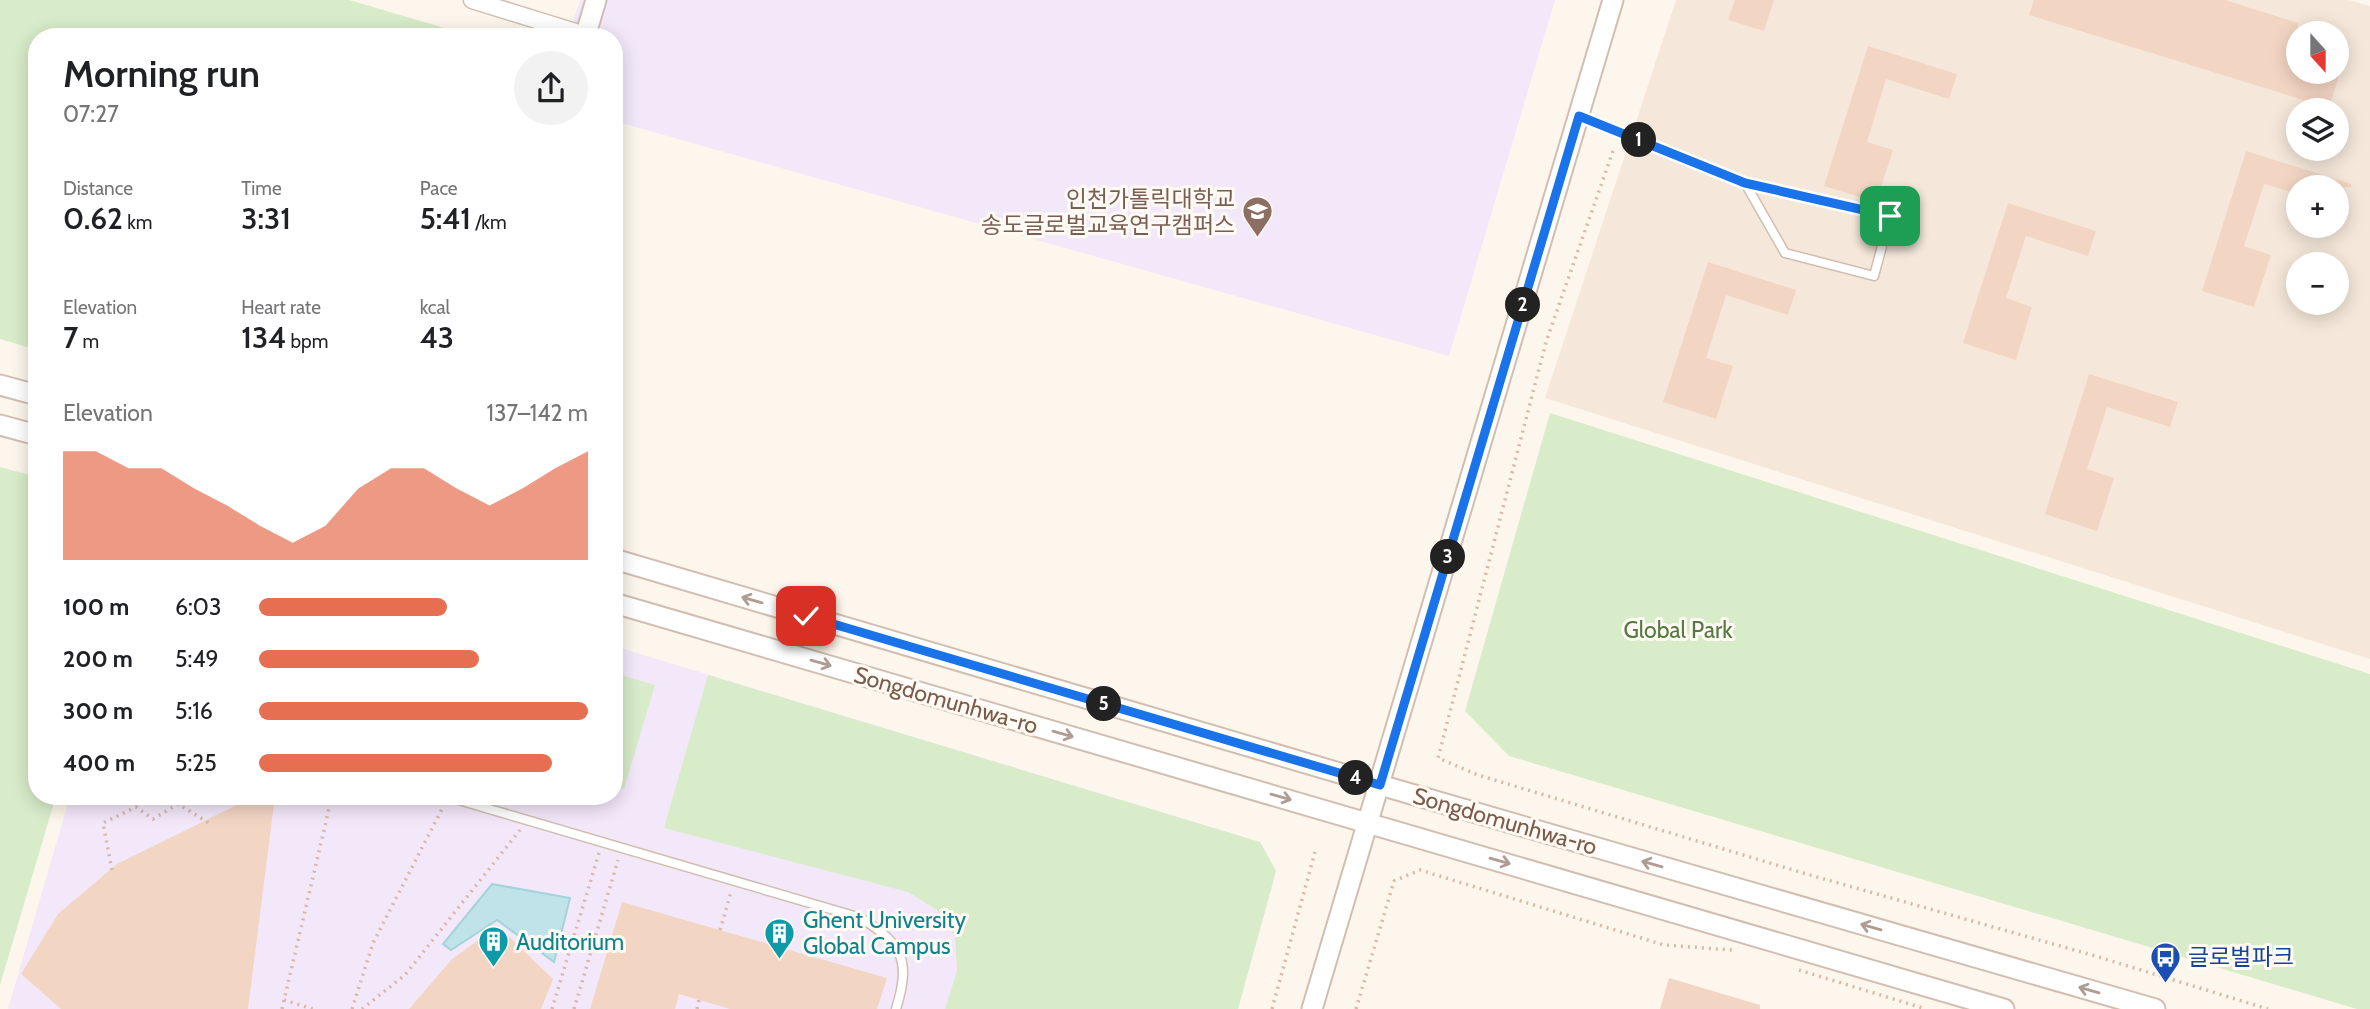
<!DOCTYPE html>
<meta charset="utf-8">
<style>
:root{--surface:#fff;--page:#f2f2f2;--text:#202124;--muted:#757577;--accent:#e76f51}
body{margin:0;font-family:Cabin,"Noto Sans KR",sans-serif;background:var(--page);color:var(--text);height:100vh;display:flex;flex-direction:column;font-size:26px;white-space:nowrap}
*{box-sizing:border-box;margin:0}
p{font-size:23px;color:var(--muted)}
.icon{flex:none;width:38px;height:38px;fill:none;stroke:currentColor;stroke-width:2;stroke-linecap:round;stroke-linejoin:round}
.map{position:relative;flex:1;overflow:hidden}
.sheet{position:absolute;left:28px;top:28px;width:595px;height:777px;display:flex;flex-direction:column;background:var(--surface);border-radius:28px;box-shadow:0 4px 18px #0003}
.sheet>*{flex:none}
.needle{width:46px;rotate:159deg}
.tools{position:absolute;left:2286px;top:21px;display:grid;gap:14px}
.tools a{display:grid;place-items:center;width:63px;height:63px;border-radius:50%;background:var(--surface);box-shadow:0 4px 18px #0003;font-size:35px}
.pin{position:absolute;display:grid;place-items:center;width:60px;height:60px;color:#fff;margin:-30px;border-radius:14px;box-shadow:0 4px 10px #0006}
.km{position:absolute;width:35px;height:35px;margin:-18px;border-radius:50%;background:#222;color:#fff;font-size:19px;line-height:35px;text-align:center}
.round{display:grid;place-items:center;flex:none;width:74px;height:74px;border-radius:37px;background:var(--page)}
.head{display:flex;align-items:center;justify-content:space-between;height:119px;padding:0 35px}
h1{font-size:38px;font-weight:600;line-height:52px}
.metrics{display:grid;grid-template-columns:repeat(3,1fr);gap:10px;height:119px;padding:7px 35px}
.metrics div{display:grid;align-content:center}
.metrics b{font-size:30px;font-weight:600}
.metrics small{font-size:19px;font-weight:400}
.metrics p{font-size:19px}
.chart{height:196px;padding:14px 35px}
.chart p{display:flex;justify-content:space-between}
.chart svg{width:100%;height:126px;margin-top:7px;fill:var(--accent);opacity:.7}
ul{padding:0 35px;list-style:none;font-size:23px}
li{display:grid;grid-template-columns:112px 84px 1fr;align-items:center;height:52px}
li i{height:18px;border-radius:9px;background:var(--accent)}
.map>svg:first-child{display:block}
.residential{fill:#f5e8da;fill-rule:evenodd}
.education{fill:#f3e8fa}
.green{fill:#d8ecc9}
.water{fill:#bfe3e8;stroke:#a5d3da;stroke-width:2}
.building{fill:#f3d5c3}
.lines{fill:none;stroke-linecap:round;stroke-linejoin:round}
.service-casing{stroke:#d1beb0;stroke-width:11}
.minor-casing{stroke:#d1beb0;stroke-width:19}
.tertiary-casing{stroke:#d1beb0;stroke-width:23}
.path{stroke:#d9b8a5;stroke-width:3.5;stroke-dasharray:2 5;stroke-linecap:butt}
.service{stroke:#fff;stroke-width:8}
.minor{stroke:#fff;stroke-width:16}
.tertiary{stroke:#fff;stroke-width:19}
.oneway{stroke:#af9d94}
.route-casing{stroke:#fff;stroke-width:14}
.route{stroke:#1a73e8;stroke-width:9}
.labels{text-anchor:middle;stroke-width:6;stroke-linejoin:round;paint-order:stroke}
.education-label{font-size:23px;fill:#785e54;stroke:#fffaf3;text-anchor:end}
.park-label{font-size:23px;fill:#537a41;stroke:#fffaf3}
.street-label{font-size:23px;fill:#7a5c4d;stroke:#fffaf3}
.culture-label{font-size:23px;fill:#0d838f;stroke:#fffaf3;text-anchor:start}
.transit-label{font-size:23px;fill:#164399;stroke:#fffaf3;text-anchor:start}
</style>
<div class="map">
<svg width="2370" height="1009" viewBox="0 0 2370 1009">
<rect width="100%" height="100%" fill="#fdf6ec"/>
<path class="residential" d="M1676 0H2349L2370 6V659L1545 398ZM2298 33H2336V72H2298ZM2298 110H2336V149H2298ZM2298 187H2336V226H2298ZM2298 264H2336V303H2298Z"/>
<g class="education">
<path d="M580 0H1555L1449 356 614 121V37H568Z"/>
<path d="M614 646 1260 842 1276 871 1238 1009H8L70 796H614Z"/>
</g>
<g class="green">
<path d="M0 0H349L475 37H37V350L0 339Z"/>
<path d="M1550 413 2370 674V1009H2357L1509 756 1465 711Z"/>
<path d="M0 467 37 477V796H56L0 985Z"/>
<path d="M614 673 655 685 624 789 614 786Z"/>
<path d="M708 675 1260 842 1276 871 1238 1009H945L957 971 955 937 937 910 908 892 664 828Z"/>
</g>
<path class="water" d="M492 884 570 898 554 962 497 920 451 950 443 944Z"/>
<g class="building">
<path d="M1735 0H1774L1764 31 1728 20Z"/>
<path d="M2034 0H2225L2298 23V72H2340L2329 108 2029 15Z"/>
<path d="M1868 46 1957 74 1949 99 1886 79 1867 142 1893 150 1876 202 1824 186Z"/>
<path d="M2246 151 2351 184V187H2298V194L2264 184 2244 246 2271 255 2254 307 2202 291Z"/>
<path d="M2008 203 2096 231 2088 256 2026 236 2006 298 2032 307 2016 360 1963 343Z"/>
<path d="M1708 262 1796 290 1788 315 1726 295 1706 358 1733 366 1716 419 1663 402Z"/>
<path d="M2089 374 2178 402 2170 427 2107 407 2087 469 2114 478 2097 531 2045 514Z"/>
<path d="M255 796H275L248 1009H61L21 974 58 914 117 864Z"/>
<path d="M622 902 887 978 877 1009H730L679 994 675 1009H590Z"/>
<path d="M498 926 553 979 541 1009H409L452 959Z"/>
<path d="M1669 978 1760 1005V1009H1660Z"/>
</g>
<g class="lines">
<defs>
<g id="service">
<path d="M1579 116 1745 183 1785 253 1874 276 1890 216 1745 183"/>
<path d="M445 796 861 918C903 945 911 960 896 1009"/>
</g>
<path id="minor" d="M472 0 585 35"/>
<g id="tertiary">
<path d="M585 37 596 0"/>
<path d="M0 385 37 395"/>
<path d="M0 425 37 435"/>
<path d="M614 559 1380 785 2155 1009"/>
<path d="M614 603 2004 1009"/>
<path d="M1312 1009 1613 0"/>
</g>
</defs>
<use href="#service" class="service-casing"/>
<use href="#minor" class="minor-casing"/>
<use href="#tertiary" class="tertiary-casing"/>
<g class="path">
<path d="M1613 151 1546 342 1438 758 1478 775 1803 873 2092 955 2268 1009"/>
<path d="M112 870 103 823 136 807 153 819 178 804 209 823"/>
<path d="M720 930 731 892"/>
<path d="M1799 970 1926 1009"/>
<path d="M284 1000 313 1009"/>
<path d="M282 1009 332 796"/>
<path d="M352 1009 373 943 443 807"/>
<path d="M362 1009 405 975 520 830"/>
<path d="M552 1009 599 853"/>
<path d="M574 1009 618 860"/>
<path d="M697 1009 699 1000"/>
<path d="M1272 1009 1315 852"/>
<path d="M1356 1009 1394 881 1420 870 1664 945 1732 950"/>
</g>
<use href="#service" class="service"/>
<use href="#minor" class="minor"/>
<use href="#tertiary" class="tertiary"/>
</g>
<defs><path id="oneway-shaft" d="M-6 0H5M1.5-3L5.5 0L1.5 3" fill="none" stroke-width="1.6" stroke-linecap="round" stroke-linejoin="round" transform="scale(1.75)"/></defs>
<g class="oneway">
<use href="#oneway-shaft" transform="translate(752 600) rotate(-164)"/>
<use href="#oneway-shaft" transform="translate(821 663) rotate(16)"/>
<use href="#oneway-shaft" transform="translate(1063 734) rotate(16)"/>
<use href="#oneway-shaft" transform="translate(1281 797) rotate(16)"/>
<use href="#oneway-shaft" transform="translate(1500 861) rotate(16)"/>
<use href="#oneway-shaft" transform="translate(1652 864) rotate(-164)"/>
<use href="#oneway-shaft" transform="translate(1871 927) rotate(-164)"/>
<use href="#oneway-shaft" transform="translate(2089 990) rotate(-164)"/>
</g>
<g class="lines">
<defs>
<path id="route" d="M806 616 1380 785 1579 116 1745 183 1890 216"/>
</defs>
<use href="#route" class="route-casing"/>
<use href="#route" class="route"/>
</g>
<defs>
<symbol id="university-pin" viewBox="-11 -11 22 30"><path d="M0 17L-7.5 6A9.5 9.5 0 1 1 7.5 6Z" fill="#8d6e63" stroke="#fffaf3"/><path d="M0-5L7-2L0 1L-7-2ZM-4 1L0 2.5L4 1V4Q0 6-4 4Z" fill="#fff"/></symbol>
<symbol id="building-pin" viewBox="-11 -11 22 30"><path d="M0 17L-7.5 6A9.5 9.5 0 1 1 7.5 6Z" fill="#0f9aa8" stroke="#fffaf3"/><path d="M-4-6H4V6H1V3H-1V6H-4ZM-2.5-4.3h1.7v1.8h-1.7ZM.8-4.3h1.7v1.8H.8ZM-2.5-1h1.7V.8h-1.7ZM.8-1h1.7V.8H.8Z" fill="#fff"/></symbol>
<symbol id="bus-pin" viewBox="-11 -11 22 30"><path d="M0 17L-7.5 6A9.5 9.5 0 1 1 7.5 6Z" fill="#1a4fb4" stroke="#fffaf3"/><path d="M-5-6H5V4H4V6H2V4H-2V6H-4V4H-5ZM-3.5-4V0h7V-4ZM-3.5 1.2v1.5H-2V1.2ZM2 1.2v1.5H3.5V1.2Z" fill="#fff"/></symbol>
</defs>
<g fill-rule="evenodd">
<use href="#university-pin" x="1240" y="194" width="35" height="47"/>
<use href="#building-pin" x="762" y="916" width="35" height="47"/>
<use href="#building-pin" x="476" y="924" width="35" height="47"/>
<use href="#bus-pin" x="2148" y="940" width="35" height="47"/>
</g>
<g class="labels">
<g class="education-label">
<text x="1235" y="207">인천가톨릭대학교<tspan x="1235" dy="26">송도글로벌교육연구캠퍼스</tspan></text>
</g>
<g class="park-label">
<text x="1678" y="638">Global Park</text>
</g>
<g class="street-label">
<text transform="translate(946 700) rotate(16)" y="8">Songdomunhwa-ro</text>
<text transform="translate(1505 821) rotate(16)" y="8">Songdomunhwa-ro</text>
</g>
<g class="culture-label">
<text x="803" y="928">Ghent University<tspan x="803" dy="26">Global Campus</tspan></text>
<text x="516" y="950">Auditorium</text>
</g>
<g class="transit-label">
<text x="2188" y="965">글로벌파크</text>
</g>
</g>
</svg>
<div class="tools">
<a><svg class="needle" viewBox="-14 -14 28 28"><path d="M0-13l5 13h-10z" fill="#e53935"/><path d="M0 13l5-13h-10z" fill="#757577"/></svg></a>
<a><svg class="icon" aria-label="layers" viewBox="0 0 24 24"><path d="M12 4l9 5-9 5-9-5zM3 14l9 5 9-5"/></svg></a>
<a>+</a>
<a>−</a>
</div>
<div class="pin" style="left:1890px;top:216px;background:#1e9e55"><svg class="icon" aria-label="arrive" viewBox="0 0 24 24"><path d="M6 21V4h12l-3 4 3 4H6"/></svg></div>
<div class="pin" style="left:806px;top:616px;background:#d93025"><svg class="icon" aria-label="check" viewBox="0 0 24 24"><path d="M5 12l5 5 9-10"/></svg></div>
<b class="km" style="left:1639px;top:140px">1</b>
<b class="km" style="left:1523px;top:305px">2</b>
<b class="km" style="left:1448px;top:557px">3</b>
<b class="km" style="left:1356px;top:778px">4</b>
<b class="km" style="left:1104px;top:704px">5</b>
<section class="sheet">
<div class="head"><div><h1>Morning run</h1><p>07:27</p></div><a class="round"><svg class="icon" aria-label="share" viewBox="0 0 24 24"><path d="M12 15V3M7 8l5-5 5 5M5 13v7h14v-7"/></svg></a></div>
<div class="metrics">
<div><p>Distance</p><b>0.62<small> km</small></b></div>
<div><p>Time</p><b>3:31</b></div>
<div><p>Pace</p><b>5:41<small> /km</small></b></div>
</div>
<div class="metrics">
<div><p>Elevation</p><b>7<small> m</small></b></div>
<div><p>Heart rate</p><b>134<small> bpm</small></b></div>
<div><p>kcal</p><b>43</b></div>
</div>
<div class="chart"><p><span>Elevation</span>137–142 m</p>
<svg viewBox="0 0 160 44" preserveAspectRatio="none"><path d="M0 44V6L10 6L20 12L30 12L40 19L50 25L60 32L70 38L80 32L90 19L100 12L110 12L120 19L130 25L140 19L150 12L160 6V44z"/></svg>
</div>
<ul>
<li><b>100 m</b>6:03<i style="width:57%"></i></li>
<li><b>200 m</b>5:49<i style="width:67%"></i></li>
<li><b>300 m</b>5:16<i style="width:100%"></i></li>
<li><b>400 m</b>5:25<i style="width:89%"></i></li>
</ul>
</section>
</div>
